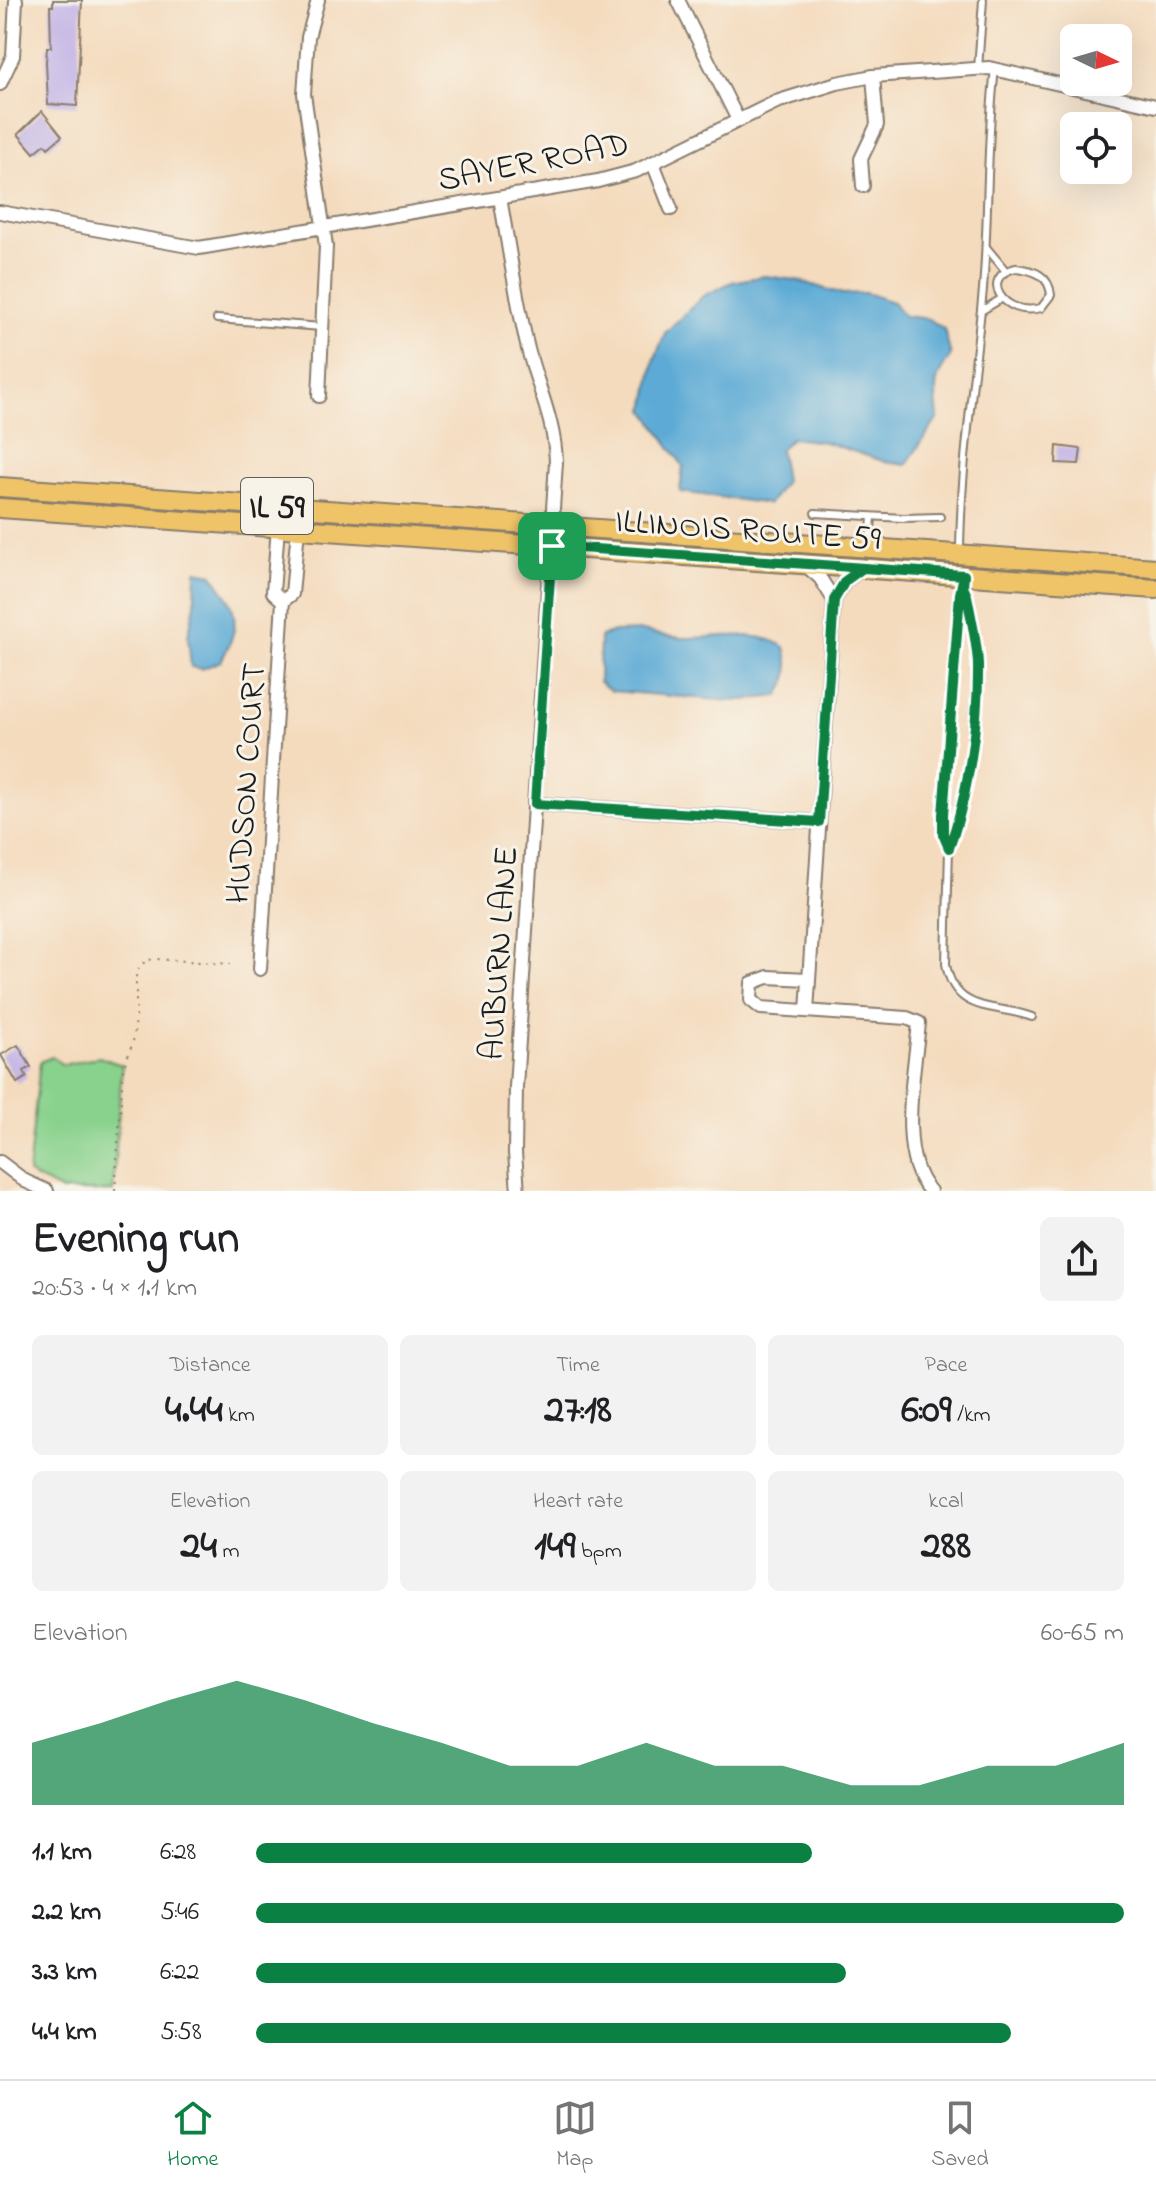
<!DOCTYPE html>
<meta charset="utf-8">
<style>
:root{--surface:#fff;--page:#f2f2f2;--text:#202124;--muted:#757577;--line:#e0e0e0;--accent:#0b8043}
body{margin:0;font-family:"Indie Flower",sans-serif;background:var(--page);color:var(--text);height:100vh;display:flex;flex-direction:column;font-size:30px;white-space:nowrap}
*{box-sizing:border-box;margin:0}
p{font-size:26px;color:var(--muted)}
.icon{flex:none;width:44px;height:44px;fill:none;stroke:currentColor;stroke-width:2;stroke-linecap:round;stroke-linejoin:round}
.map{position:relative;height:1191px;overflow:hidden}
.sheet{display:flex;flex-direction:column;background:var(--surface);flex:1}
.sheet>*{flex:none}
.needle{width:52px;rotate:95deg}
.tools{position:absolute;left:1060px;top:24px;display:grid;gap:16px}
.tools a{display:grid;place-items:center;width:72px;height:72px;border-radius:12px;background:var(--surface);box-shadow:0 8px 32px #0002;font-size:40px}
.pin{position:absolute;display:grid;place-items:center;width:68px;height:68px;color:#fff;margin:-34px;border-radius:16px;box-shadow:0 4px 12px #0006}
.round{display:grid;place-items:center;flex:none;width:84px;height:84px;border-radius:12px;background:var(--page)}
.overview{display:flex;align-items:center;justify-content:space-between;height:136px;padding:0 32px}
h1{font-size:44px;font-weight:800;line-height:60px}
.figures{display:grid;grid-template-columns:repeat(3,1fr);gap:12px;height:136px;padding:8px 32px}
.figures div{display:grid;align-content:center;border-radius:12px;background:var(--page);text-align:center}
.figures b{font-size:40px;font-weight:800}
.figures small{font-size:22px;font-weight:400}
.figures p{font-size:22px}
.chart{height:224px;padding:16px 32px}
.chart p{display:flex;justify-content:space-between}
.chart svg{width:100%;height:144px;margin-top:8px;fill:var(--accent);opacity:.7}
ul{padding:0 32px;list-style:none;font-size:26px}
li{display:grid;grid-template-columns:128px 96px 1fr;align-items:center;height:60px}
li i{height:20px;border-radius:10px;background:var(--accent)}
.menu{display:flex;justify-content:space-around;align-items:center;height:112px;border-top:2px solid var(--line);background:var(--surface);font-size:22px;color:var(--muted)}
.menu a{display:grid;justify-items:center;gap:4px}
.menu .active{color:var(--accent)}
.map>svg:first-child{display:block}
.green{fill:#89d28d;stroke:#527754;stroke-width:2}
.water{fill:#5baad5;stroke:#3c6378;stroke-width:2}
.building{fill:#c5b6e6}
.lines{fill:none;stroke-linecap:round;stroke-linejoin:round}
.service-casing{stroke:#887c6d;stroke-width:10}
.minor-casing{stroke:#887c6d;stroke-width:16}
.primary-casing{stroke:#887c6d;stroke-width:22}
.path{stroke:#887c6d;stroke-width:2;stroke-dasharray:2 6;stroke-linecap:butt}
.service{stroke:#fff;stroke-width:6}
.minor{stroke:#fff;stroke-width:12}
.primary{stroke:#efc469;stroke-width:18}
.route-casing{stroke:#fff;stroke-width:16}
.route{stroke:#0b8043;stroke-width:10}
.labels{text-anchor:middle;stroke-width:6;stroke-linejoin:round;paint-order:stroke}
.shield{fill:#f7f3e8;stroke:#5e5c59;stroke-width:2}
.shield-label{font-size:32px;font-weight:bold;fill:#1c1c1c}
.street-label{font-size:34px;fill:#1c1c1c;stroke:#f7f3e8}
</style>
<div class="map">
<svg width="1156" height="1191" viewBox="0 0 1156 1191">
<rect width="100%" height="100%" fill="#f7f3e8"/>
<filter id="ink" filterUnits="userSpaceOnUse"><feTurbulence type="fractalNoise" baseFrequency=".0125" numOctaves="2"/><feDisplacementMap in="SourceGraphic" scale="16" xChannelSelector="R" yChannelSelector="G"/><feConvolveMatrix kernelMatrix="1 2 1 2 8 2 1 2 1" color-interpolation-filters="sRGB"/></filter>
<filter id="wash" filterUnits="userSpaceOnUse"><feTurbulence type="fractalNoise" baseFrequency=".006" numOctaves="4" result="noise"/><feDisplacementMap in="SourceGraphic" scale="32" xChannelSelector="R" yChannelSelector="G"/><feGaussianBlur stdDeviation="1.8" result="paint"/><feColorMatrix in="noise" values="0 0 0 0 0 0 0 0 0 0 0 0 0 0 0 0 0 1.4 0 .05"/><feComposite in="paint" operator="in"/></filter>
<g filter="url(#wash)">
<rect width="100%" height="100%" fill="#f4dbbe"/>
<path class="green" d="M52 1057 63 1065 99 1057 122 1065 113 1191H62L28 1174 40 1062Z"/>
<g class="water">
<path d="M764 276 796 280 843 294 866 293 893 302 904 316 929 319 944 329 951 356C932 380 935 389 938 418L906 465 886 462 825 442 791 438 780 449 785 481 769 504 680 492 683 466 645 410 654 361 665 333 703 296 732 282Z"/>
<path d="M196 571 213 574C216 581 219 584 223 590 242 616 235 636 221 661L202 669 191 667 188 636 195 604Z"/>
<path d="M643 631C656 634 672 638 686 638 717 638 758 629 785 647 790 668 791 679 778 696L732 701 611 691 599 682 600 637 614 632Z"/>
</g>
<g id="blocks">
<g class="building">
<path d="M53 0H82L77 106 48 104 46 62 47 47H51L50 6H53Z"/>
<path d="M42 111 62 136 48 148 45 144 34 153 18 134Z"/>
<path d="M1057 446 1081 449 1079 464 1056 463Z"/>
<path d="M18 1045 31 1067 24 1071 27 1077 17 1083 1 1055Z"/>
</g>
</g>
</g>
<g filter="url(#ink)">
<use href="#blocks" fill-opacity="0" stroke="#887c6d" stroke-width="2"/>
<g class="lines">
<defs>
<g id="service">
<path d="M978 69 983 0"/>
<path d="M986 247 1005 270"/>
<path d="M1016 268C1034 270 1049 275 1051 295L1041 308C1003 318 978 276 1016 268Z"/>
<path d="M981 311 1001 299"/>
<path d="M217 319 322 327"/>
<path d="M815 513 903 518 940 517"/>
<path d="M870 544 872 517"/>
<path d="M960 550C961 463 975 376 983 289 989 216 986 142 995 69"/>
<path d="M964 579 963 587 967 596 978 660 977 677 969 768 949 848 946 964C955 1015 994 1003 1032 1017"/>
<path d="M949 848 943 834V815L960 594 963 587"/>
</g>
<g id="minor">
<path d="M318 0 308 37 304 94 326 246 319 396"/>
<path d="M678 0 738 120"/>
<path d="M0 84 13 56 16 0"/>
<path d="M653 163 671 209"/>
<path d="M863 186 861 159 877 125 873 76"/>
<path d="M500 198C509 248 516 299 528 349 538 388 555 422 556 462L516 1087 515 1153 518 1191"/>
<path d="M0 212 199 248 598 181 636 171 776 102 837 83 873 76 989 68 1156 106"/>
<path d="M278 527 273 592 283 601"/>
<path d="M804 564 820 578 834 600"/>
<path d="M535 804 819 822"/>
<path d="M260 969 283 601 292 594 298 529"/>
<path d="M808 979 768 977 752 983 751 1000 761 1008 907 1018 919 1023C915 1069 896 1156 930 1191"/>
<path d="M807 1011 834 600 845 581 863 568"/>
<path d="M0 1162 25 1181 47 1191"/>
</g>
<g id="primary">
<path d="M0 487 1156 568"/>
<path d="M0 508 1156 589"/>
</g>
</defs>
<use href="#service" class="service-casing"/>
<use href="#minor" class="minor-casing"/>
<use href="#primary" class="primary-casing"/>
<path class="path" d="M115 1191 123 1069 133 1042 136 1019V975L140 966 147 960 156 959 231 964"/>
<use href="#service" class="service"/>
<use href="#minor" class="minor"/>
<use href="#primary" class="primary"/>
</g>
</g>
<g class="lines" filter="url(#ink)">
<defs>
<path id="route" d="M552 546 535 804 819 822 834 600 845 581 863 568 964 575 960 594 943 815V834L949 848C968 796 979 720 978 664 977 642 971 618 967 596L963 587 964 575C827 565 690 556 552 546"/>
</defs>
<use href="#route" class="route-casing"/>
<use href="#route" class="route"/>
</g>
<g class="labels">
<rect class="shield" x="241" y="478" width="72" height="56" rx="6"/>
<g class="shield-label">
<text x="277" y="517">IL 59</text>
</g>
<g class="street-label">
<text transform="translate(533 160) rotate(-11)" y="12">SAYER ROAD</text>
<text transform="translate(748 528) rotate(4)" y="12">ILLINOIS ROUTE 59</text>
<text transform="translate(244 783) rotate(-86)" y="12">HUDSON COURT</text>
<text transform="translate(497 953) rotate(-86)" y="12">AUBURN LANE</text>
</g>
</g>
</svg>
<div class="tools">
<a><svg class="needle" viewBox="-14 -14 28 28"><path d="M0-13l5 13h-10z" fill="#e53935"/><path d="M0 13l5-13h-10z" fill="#757577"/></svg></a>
<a><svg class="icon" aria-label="locate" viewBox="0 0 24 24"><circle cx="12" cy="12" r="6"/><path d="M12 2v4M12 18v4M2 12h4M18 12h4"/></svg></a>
</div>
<div class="pin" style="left:552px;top:546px;background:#1e9e55"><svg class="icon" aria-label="arrive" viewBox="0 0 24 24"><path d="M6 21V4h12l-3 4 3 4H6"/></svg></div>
</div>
<section class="sheet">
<div class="overview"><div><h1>Evening run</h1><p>20:53 · 4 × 1.1 km</p></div><a class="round"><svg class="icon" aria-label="share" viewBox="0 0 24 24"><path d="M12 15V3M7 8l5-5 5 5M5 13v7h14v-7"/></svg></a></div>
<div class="figures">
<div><p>Distance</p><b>4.44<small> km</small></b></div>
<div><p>Time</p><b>27:18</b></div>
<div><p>Pace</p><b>6:09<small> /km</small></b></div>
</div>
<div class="figures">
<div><p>Elevation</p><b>24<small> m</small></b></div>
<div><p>Heart rate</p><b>149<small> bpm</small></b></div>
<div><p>kcal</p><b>288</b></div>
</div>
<div class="chart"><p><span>Elevation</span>60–65 m</p>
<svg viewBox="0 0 160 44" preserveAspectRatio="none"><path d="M0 44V25L10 19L20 12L30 6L40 12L50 19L60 25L70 32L80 32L90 25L100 32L110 32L120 38L130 38L140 32L150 32L160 25V44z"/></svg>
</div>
<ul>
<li><b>1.1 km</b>6:28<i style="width:64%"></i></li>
<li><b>2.2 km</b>5:46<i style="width:100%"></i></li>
<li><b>3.3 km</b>6:22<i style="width:68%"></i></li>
<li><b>4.4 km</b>5:58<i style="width:87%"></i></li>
</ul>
</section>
<nav class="menu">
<a class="active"><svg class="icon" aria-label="home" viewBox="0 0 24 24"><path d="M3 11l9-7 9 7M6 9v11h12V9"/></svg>Home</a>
<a><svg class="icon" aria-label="map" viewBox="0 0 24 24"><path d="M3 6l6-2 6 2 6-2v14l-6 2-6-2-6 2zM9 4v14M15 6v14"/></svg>Map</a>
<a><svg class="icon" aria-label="saved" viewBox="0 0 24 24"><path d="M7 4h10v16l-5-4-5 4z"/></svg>Saved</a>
</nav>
